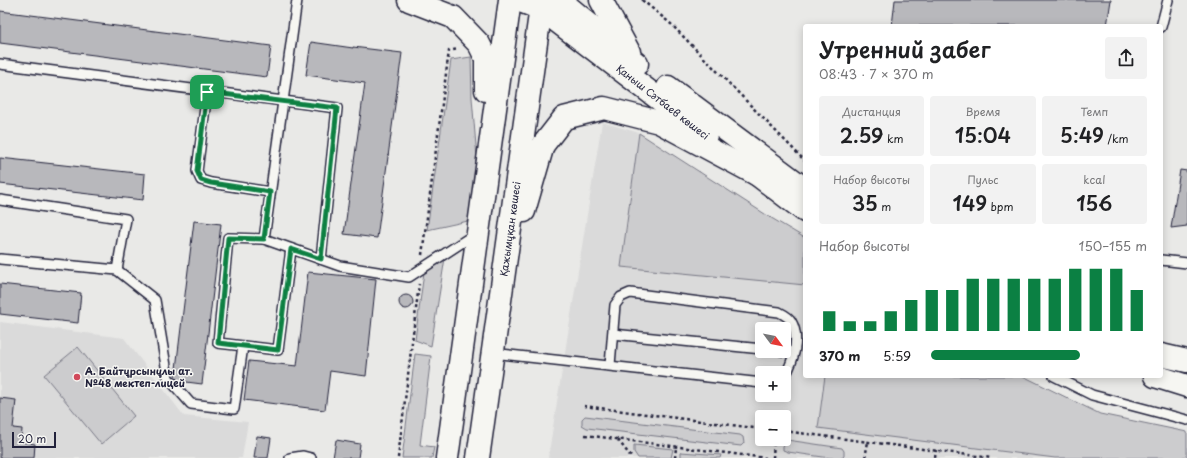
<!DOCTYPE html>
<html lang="ru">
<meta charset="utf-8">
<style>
:root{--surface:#fff;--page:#f2f2f2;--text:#202124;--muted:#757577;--accent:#0b8043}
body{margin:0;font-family:"Playpen Sans",sans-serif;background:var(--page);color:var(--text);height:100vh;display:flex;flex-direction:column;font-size:15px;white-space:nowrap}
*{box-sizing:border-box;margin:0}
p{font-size:13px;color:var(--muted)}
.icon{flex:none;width:22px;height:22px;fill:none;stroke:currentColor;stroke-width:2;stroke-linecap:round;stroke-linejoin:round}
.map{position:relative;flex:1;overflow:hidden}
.sheet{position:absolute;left:803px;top:24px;width:360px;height:354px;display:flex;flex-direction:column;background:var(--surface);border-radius:4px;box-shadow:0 2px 10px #0003}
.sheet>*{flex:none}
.needle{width:26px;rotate:122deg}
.buttons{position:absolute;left:755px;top:322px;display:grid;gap:8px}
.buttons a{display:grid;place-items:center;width:36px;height:36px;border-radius:4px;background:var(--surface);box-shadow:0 2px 10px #0003;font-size:20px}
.scale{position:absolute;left:12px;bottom:10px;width:44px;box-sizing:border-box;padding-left:4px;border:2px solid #22223b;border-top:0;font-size:11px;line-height:14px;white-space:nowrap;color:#22223b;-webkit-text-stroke:3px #f6f6f2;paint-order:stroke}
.pin{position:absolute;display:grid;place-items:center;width:34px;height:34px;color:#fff;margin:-17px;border-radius:8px;box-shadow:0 2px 6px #0006}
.round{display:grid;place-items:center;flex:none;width:42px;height:42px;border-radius:4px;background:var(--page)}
.overview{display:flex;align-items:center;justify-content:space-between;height:68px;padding:0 16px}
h1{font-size:22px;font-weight:600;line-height:30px}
.metrics{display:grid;grid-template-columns:repeat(3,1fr);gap:6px;height:68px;padding:4px 16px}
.metrics div{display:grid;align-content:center;border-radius:4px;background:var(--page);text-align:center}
.metrics b{font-size:20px;font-weight:600}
.metrics small{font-size:11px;font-weight:400}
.metrics p{font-size:11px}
.chart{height:112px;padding:8px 16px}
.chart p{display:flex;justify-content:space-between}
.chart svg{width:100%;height:72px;margin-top:4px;stroke:var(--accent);stroke-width:6}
ul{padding:0 16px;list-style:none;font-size:13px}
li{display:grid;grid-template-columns:64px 48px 1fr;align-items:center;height:30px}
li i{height:10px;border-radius:5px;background:var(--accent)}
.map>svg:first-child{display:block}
.built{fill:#dadada;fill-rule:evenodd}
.green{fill:#ccccce;stroke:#777784}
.building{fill:#b8b8bc;stroke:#22223b}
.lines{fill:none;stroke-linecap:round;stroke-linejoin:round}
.service-casing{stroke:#22223b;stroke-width:12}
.secondary-casing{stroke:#22223b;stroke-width:25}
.path{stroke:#22223b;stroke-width:2.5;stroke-dasharray:3 3;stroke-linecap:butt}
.service{stroke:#f6f6f2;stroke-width:9}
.secondary{stroke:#f6f6f2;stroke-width:22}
.route-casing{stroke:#fff;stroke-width:8}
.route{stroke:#0b8043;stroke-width:5}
.poi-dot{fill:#d1495b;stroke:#f6f6f2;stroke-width:1.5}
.labels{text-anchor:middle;stroke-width:3;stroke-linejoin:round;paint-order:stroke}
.street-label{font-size:10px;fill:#22223b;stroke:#f6f6f2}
.poi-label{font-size:10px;font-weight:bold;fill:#22223b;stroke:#f6f6f2;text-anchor:start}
</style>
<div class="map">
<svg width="1187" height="458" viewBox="0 0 1187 458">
<rect width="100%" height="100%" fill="#e9e9e7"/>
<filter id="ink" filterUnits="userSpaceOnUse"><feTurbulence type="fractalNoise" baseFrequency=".025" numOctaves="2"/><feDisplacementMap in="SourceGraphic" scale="8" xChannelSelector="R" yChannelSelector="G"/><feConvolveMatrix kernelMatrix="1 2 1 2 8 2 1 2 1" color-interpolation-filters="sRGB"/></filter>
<g filter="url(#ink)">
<g class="built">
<path d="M602 122 639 133 768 216 805 238V376H1023L1100 414 1187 432V458H548ZM762 329H784V351H762ZM762 373H784V395H762ZM762 417H784V439H762Z"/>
<path d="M0 322 124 338 184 416 248 422 242 458H0Z"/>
</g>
<g class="green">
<path d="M471 57 472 98 477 158 468 221 427 230 451 60Z"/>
<path d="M639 133 768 216 805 238V285L621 267Z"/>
<path d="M445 258 431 346 415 340 424 272Z"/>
<path d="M78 347 134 416 101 444 44 375Z"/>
<path d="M415 354 431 356 420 445 434 447 432 458H402Z"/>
<path d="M825 376H1023L1100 414 1187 432V458H1055L818 428Z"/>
<path d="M585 416 740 435 743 437 744 443 741 446 587 428 582 425V419Z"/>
<path d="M787 440 842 448 844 451V456L842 458H830L788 452 783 450V446Z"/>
<path d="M634 445 673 449 671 458H638L634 452Z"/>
<path d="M681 452 721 455 720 458H681Z"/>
</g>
<g class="building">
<path d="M895 0H1111L1107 26H892Z"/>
<path d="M0 11 271 46 267 77 0 43Z"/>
<path d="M311 42 353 48V47L402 53 377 238 344 234 365 83 306 75Z"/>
<path d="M0 158 145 174 143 200 0 184Z"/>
<path d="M1180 170 1187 171V226L1171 228Z"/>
<path d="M194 221 221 224 202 384 179 381 175 377Z"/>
<path d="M308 272 376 279 366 376 330 371 325 410 244 400 249 361 297 366Z"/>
<path d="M0 284 81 293 78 323 0 314Z"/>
<circle cx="406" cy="302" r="7"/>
<path d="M0 398 16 400 13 428 22 429 21 442 35 444 34 458H0Z"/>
<path d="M257 436 271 438 268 458H254Z"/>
<path d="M336 440 360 444 358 458H333Z"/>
</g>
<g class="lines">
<defs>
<g id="service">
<path d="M297 0 264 239 340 266 409 277 475 234"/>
<path d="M1161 27 1168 0"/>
<path d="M0 64 337 108 321 259"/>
<path d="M207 92 197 171 201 180 211 183 270 192"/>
<path d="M0 200 126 219 117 270 0 259"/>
<path d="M264 239 228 238 218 343 278 350 291 249"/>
<path d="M1161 260 1187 263"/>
<path d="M117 270 155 300 168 378 191 404 234 409 243 346"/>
<path d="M613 334 762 349"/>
<path d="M782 351 794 352"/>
<path d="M492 353 762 383"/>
<path d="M610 365 615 305 621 297 630 293 779 312C783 314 789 317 791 321 801 338 793 362 784 378"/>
<path d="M1054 376 1092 395 1187 420"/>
<path d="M290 458 303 456 311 458"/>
</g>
<g id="secondary">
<path d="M409 0 453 17 479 44 486 58V90"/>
<path d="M518 0 541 9 706 135"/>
<path d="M560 0 637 64"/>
<path d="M601 0 629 52"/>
<path d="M668 87 805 189"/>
<path d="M746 166 805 211"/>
<path d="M524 211 543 145 564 118 604 108 659 122 758 175"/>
<path d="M1161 355 1187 361"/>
<path d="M1155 376 1187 386"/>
<path d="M447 458 510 0"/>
<path d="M478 458 542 0"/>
</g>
</defs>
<use href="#service" class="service-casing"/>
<use href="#secondary" class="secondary-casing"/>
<g class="path">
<path d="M642 0 671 24 805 161"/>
<path d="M422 255 449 51 458 49"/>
<path d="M584 406 762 429"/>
<path d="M784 431 992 458"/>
<path d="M585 435 766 458"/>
<path d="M618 440 632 458"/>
<path d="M398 458 419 284"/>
<path d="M675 458 676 447"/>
<path d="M773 458 774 439"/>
<path d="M865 458 868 442"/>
<path d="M935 458 936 450"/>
</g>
<use href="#service" class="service"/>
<use href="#secondary" class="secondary"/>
</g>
</g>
<g class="lines" filter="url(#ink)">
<defs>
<path id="route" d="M207 92 337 108 321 259 291 249 278 350 218 343 228 238 264 239 270 192 211 183 201 180 197 171Z"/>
</defs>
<use href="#route" class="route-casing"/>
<use href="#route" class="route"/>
</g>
<circle class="poi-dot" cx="77" cy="377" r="4"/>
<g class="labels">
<g class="street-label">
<text transform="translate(663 102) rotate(38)" y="4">Қаныш Сәтбаев көшесі</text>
<text transform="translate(510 229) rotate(-82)" y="4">Қажымұқан көшесі</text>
</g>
<g class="poi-label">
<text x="85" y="375">А. Байтұрсынұлы ат.<tspan x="85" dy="12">№48 мектеп-лицей</tspan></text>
</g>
</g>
</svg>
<div class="buttons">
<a><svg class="needle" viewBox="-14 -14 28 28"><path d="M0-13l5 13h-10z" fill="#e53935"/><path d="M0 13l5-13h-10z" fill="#757577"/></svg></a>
<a>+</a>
<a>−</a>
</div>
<div class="scale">20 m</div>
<div class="pin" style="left:207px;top:92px;background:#1e9e55"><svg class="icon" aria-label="arrive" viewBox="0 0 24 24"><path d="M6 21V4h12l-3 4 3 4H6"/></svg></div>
<section class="sheet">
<div class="overview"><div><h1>Утренний забег</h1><p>08:43 · 7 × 370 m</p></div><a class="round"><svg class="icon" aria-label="share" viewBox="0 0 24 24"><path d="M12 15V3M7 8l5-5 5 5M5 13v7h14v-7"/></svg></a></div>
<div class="metrics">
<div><p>Дистанция</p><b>2.59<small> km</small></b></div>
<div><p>Время</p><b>15:04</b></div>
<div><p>Темп</p><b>5:49<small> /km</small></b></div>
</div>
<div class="metrics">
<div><p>Набор высоты</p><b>35<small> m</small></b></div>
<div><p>Пульс</p><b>149<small> bpm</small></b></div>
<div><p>kcal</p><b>156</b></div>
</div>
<div class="chart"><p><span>Набор высоты</span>150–155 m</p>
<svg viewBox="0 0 160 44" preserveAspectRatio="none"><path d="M5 44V32M15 44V38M25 44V38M35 44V32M45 44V25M55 44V19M65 44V19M75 44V12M85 44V12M95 44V12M105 44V12M115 44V12M125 44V6M135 44V6M145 44V6M155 44V19"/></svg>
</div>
<ul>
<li><b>370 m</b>5:59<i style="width:69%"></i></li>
</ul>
</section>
</div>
